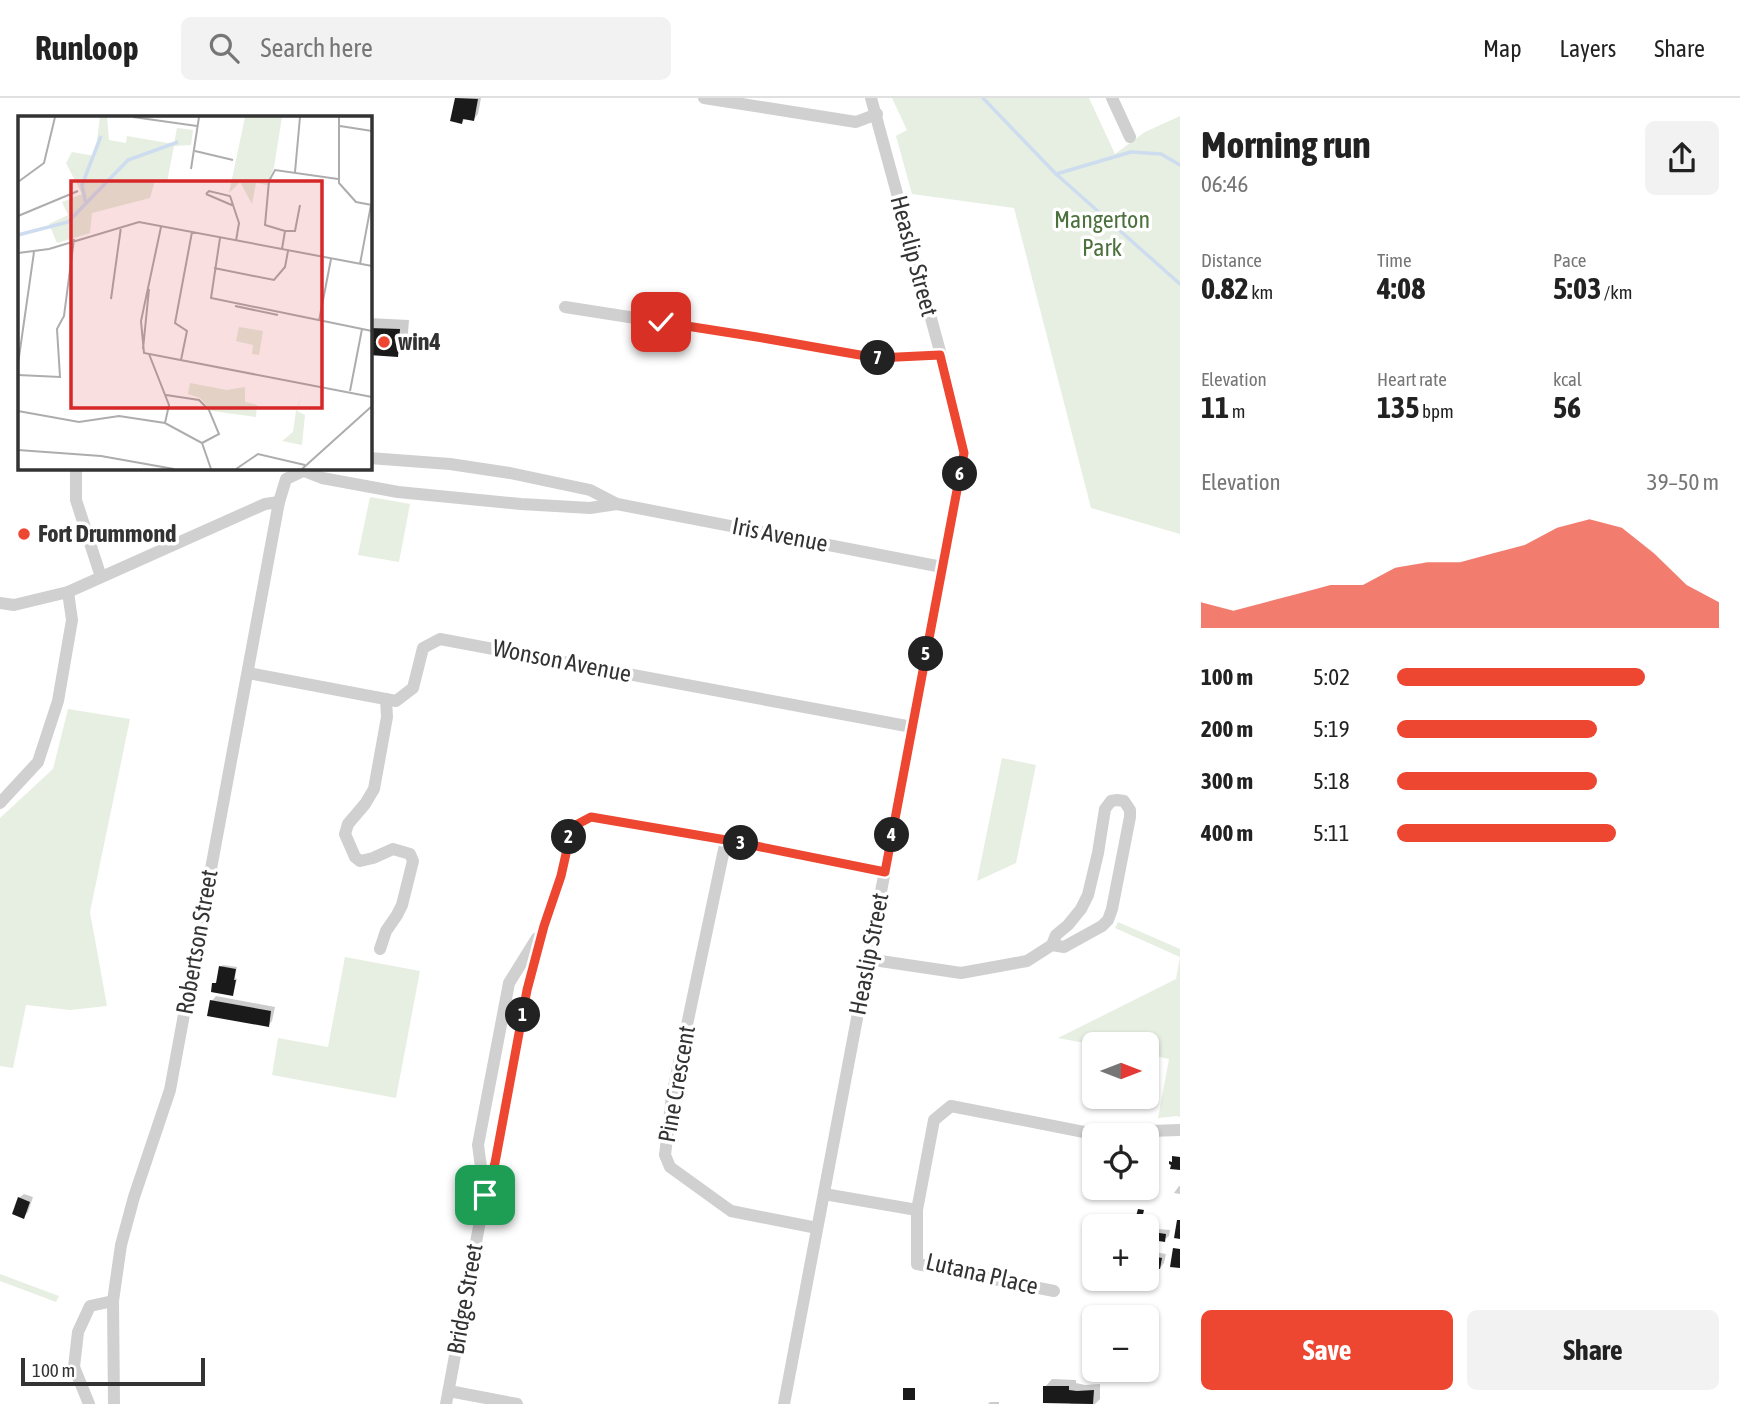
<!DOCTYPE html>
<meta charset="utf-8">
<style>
:root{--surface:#fff;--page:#f2f2f2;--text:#222;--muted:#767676;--line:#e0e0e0;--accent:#ed4631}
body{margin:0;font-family:"Asap Condensed",sans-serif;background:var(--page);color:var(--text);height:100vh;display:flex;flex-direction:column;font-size:26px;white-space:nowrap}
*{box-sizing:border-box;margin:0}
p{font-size:23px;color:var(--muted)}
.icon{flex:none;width:38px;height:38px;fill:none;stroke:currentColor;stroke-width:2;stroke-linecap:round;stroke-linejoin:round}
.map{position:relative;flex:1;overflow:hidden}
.sheet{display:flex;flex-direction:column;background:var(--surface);width:560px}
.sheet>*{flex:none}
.needle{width:46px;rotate:90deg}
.tools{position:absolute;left:1082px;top:934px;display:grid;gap:14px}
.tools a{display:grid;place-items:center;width:77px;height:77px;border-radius:10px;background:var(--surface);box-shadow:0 2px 5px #0004;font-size:35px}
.scale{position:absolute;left:21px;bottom:18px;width:184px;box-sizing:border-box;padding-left:7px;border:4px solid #333;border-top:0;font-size:19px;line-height:24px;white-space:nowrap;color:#333;-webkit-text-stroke:5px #fff;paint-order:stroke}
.pin{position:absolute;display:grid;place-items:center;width:60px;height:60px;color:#fff;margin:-30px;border-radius:14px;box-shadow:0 4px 10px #0006}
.km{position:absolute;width:35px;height:35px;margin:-18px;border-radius:50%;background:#222;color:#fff;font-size:19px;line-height:35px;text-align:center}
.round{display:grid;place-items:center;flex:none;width:74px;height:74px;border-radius:10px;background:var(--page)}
.overview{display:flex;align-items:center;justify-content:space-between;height:119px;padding:0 21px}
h1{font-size:38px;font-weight:700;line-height:52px}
.metrics{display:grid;grid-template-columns:repeat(3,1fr);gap:10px;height:119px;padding:7px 21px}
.metrics div{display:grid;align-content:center}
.metrics b{font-size:30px;font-weight:700}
.metrics small{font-size:19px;font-weight:400}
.metrics p{font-size:19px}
.chart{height:196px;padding:14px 21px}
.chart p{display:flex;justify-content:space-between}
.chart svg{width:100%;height:126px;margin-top:7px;fill:var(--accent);opacity:.7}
.action{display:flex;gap:14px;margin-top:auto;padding:14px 21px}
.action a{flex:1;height:80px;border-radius:10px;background:var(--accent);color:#fff;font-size:28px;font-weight:700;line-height:80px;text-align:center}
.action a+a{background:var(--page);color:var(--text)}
ul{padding:0 21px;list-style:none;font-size:23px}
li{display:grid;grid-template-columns:112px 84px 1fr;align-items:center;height:52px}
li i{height:18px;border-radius:9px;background:var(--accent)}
header{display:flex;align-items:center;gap:42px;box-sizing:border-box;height:98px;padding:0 35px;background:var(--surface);border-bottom:2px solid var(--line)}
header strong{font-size:33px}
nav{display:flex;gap:38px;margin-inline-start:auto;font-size:24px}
.search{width:490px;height:63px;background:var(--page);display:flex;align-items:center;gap:18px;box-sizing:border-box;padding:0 24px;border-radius:10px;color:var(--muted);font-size:26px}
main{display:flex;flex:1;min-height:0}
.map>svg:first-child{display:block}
.green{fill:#e6efe1}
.shadow{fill:#0003}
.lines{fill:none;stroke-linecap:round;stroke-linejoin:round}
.stream{stroke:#cddcef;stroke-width:3.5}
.building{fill:#1a1a1a}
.minor{stroke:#d0d0d0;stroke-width:12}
.route-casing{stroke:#fff;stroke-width:14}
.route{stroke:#ed4631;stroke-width:9}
.poi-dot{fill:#ed4631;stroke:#fff;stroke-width:2.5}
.labels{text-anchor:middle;stroke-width:7;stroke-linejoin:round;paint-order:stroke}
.park-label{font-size:24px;fill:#4c713d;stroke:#fff}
.street-label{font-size:24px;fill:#333;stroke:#fff}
.poi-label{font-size:24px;font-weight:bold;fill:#333;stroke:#fff;text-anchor:start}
.inset-river{fill:none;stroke:#cddcef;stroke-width:3.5}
.inset-road{fill:none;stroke:#adadad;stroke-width:2}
.view{fill:#d62828;fill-opacity:0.15;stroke:#d62828;stroke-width:3.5}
.inset-edge{fill:none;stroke:#333;stroke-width:3.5}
</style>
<header>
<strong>Runloop</strong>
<div class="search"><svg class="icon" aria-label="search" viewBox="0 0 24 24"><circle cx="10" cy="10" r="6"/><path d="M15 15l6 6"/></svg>Search here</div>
<nav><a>Map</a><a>Layers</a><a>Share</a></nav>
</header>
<main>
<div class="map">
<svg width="1180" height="1306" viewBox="0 0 1180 1306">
<rect width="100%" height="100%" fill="#fff"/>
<g class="green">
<path d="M892 0H1089L1115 56 1145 34 1180 18V436L1091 410 1014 110 912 96 896 38 907 32Z"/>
<path d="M370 399 410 406 399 464 358 457Z"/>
<path d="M68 611 130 621 90 814 107 908 70 912 26 907 13 970 0 968V720L53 671Z"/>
<path d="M1002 660 1036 667 1016 765 977 783Z"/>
<path d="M1118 824 1180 851V1019L1177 1018 1158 1020 1169 961 1146 956V947H1095L1058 940 1176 881 1180 859 1115 830Z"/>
<path d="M345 859 420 873 396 1000 272 977 278 940 328 949Z"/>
<path d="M0 1176 59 1198 56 1204 0 1183Z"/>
</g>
<g class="shadow">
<path d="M456 0H481L478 16 474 21 466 20 462 24 452 22Z"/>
<path d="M369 220 409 222 407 247 397 257 369 256Z"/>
<path d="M223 867 237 869 235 880 237 881 233 896 214 885 218 884 221 869Z"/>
<path d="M216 898 275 909 272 923 268 928 212 903Z"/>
<path d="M1179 1088H1180V1096L1174 1095Z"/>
<path d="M24 1096 33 1099 28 1114 23 1119 19 1100Z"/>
<path d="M1146 1130 1170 1132 1169 1138 1164 1142 1146 1139Z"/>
<path d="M1149 1153 1166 1156 1164 1165 1160 1170 1146 1167V1155Z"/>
<path d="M1052 1281 1076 1282V1285L1085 1287 1100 1286V1301L1095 1306H1070V1304L1045 1289Z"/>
<path d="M990 1304H999V1306H988Z"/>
</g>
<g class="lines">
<g class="stream">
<path d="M983 0 1056 76 1180 186"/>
<path d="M1056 76 1131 54 1161 56 1180 67"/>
</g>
</g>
<g class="building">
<path d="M455 0 478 1 474 23 463 21 462 26 450 23Z"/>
<path d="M369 230 400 231 398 259 369 257Z"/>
<path d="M219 868 236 871 234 882H236L233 898 211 894 212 885H216Z"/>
<path d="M210 902 271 913 269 929 207 918Z"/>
<path d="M1172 1058 1180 1059V1072L1170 1071 1171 1067 1169 1066V1063L1172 1064Z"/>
<path d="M18 1099 30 1104 24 1121 12 1116Z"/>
<path d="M1138 1111 1144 1112 1140 1129 1134 1126Z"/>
<path d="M1177 1122H1180V1141L1174 1140Z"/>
<path d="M1146 1133 1166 1136 1165 1144 1146 1141Z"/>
<path d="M1173 1150 1180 1151V1170L1170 1169Z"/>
<path d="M1146 1157 1162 1160 1160 1171 1146 1169Z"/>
<path d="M1043 1288H1069V1292L1077 1293 1094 1292 1093 1306 1043 1305Z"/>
<rect x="903" y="1290" width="12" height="12"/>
</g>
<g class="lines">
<g class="minor">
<path d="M704 0 856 24 877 16"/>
<path d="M1112 0 1130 39"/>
<path d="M565 209 757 239 877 260 941 257"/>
<path d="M369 360 450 366 510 375 590 392 617 406 942 469"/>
<path d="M76 369V402L101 479"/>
<path d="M304 373 322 380 398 394 521 406 590 410 617 406"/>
<path d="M0 505 14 507 68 494 265 406 279 404"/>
<path d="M248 575 396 603 413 590 423 550 440 541 912 629"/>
<path d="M0 705 38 664 58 603 72 522 68 494"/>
<path d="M726 742 672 998 665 1057 670 1069 731 1113 817 1130"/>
<path d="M380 851 386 833 397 817 402 807 413 763 410 756 393 751 373 760 360 763 355 759 345 736 348 726 365 706 374 691 387 619 386 601"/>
<path d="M867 861 961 875 1027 863 1052 847 1056 837 1068 827 1081 811 1088 797 1098 755 1105 711 1111 703 1117 702 1124 703 1130 712V719L1112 811 1108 822 1102 828 1064 849 1052 847"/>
<path d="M484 1091 478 1047 509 885 537 840"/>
<path d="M824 1096 917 1112 934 1022 951 1008 1089 1035 1180 1032"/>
<path d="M917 1112V1166L1054 1193"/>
<path d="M449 1293 517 1306"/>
<path d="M89 1306 74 1269 78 1234 90 1208 113 1203"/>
<path d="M114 1306 113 1203 121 1147 134 1099 170 992 279 404 286 381 311 369"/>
<path d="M446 1306 485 1096 495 1065 527 892 544 828 561 778 571 728 591 719 726 742 885 774"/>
<path d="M784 1306 964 355 941 257 871 0"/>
</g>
</g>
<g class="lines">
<defs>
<path id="route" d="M485 1097 495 1065 527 892 544 828 561 778 572 729 591 719 726 742 885 774 964 355 940 257 877 260 757 239 661 224"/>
</defs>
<use href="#route" class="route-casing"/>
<use href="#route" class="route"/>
</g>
<g class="poi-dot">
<circle cx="384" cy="244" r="7"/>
<circle cx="24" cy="436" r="7"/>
</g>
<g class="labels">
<g class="park-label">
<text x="1102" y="130">Mangerton<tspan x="1102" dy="28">Park</tspan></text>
</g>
<g class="street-label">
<text transform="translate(914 158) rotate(75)" y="8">Heaslip Street</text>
<text transform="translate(780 437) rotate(11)" y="8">Iris Avenue</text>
<text transform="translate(562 563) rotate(11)" y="8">Wonson Avenue</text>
<text transform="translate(197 844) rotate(-80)" y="8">Robertson Street</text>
<text transform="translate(869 856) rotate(-79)" y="8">Heaslip Street</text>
<text transform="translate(677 986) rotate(-80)" y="8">Pine Crescent</text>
<text transform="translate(982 1176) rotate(13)" y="8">Lutana Place</text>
<text transform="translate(465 1201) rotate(-80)" y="8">Bridge Street</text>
</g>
<g class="poi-label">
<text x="398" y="252">win4</text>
<text x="38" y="444">Fort Drummond</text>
</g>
</g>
<g transform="translate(18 18)">
<rect width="354" height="354" fill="#fff"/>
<path d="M82 1H89L91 24 108 27 109 20 156 28 159 12 175 14 173 29 156 30 149 66 137 64 132 82 74 97 72 117 39 127 31 108 50 99 44 86 64 78 48 47 54 36 77 40ZM227 1H264L256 51 249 69 238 67 234 88 222 66 211 77ZM221 211 245 215 241 239 234 238 235 229 218 225ZM172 267 209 274 227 271V286L239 289 238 301 194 295 182 282 170 278ZM283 280 279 295 287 299 284 329 264 325 275 316 278 295Z" fill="#e6efe1"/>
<path class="inset-river" d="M68 89 64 69 83 20M0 119 50 106 110 44 160 26"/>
<path class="inset-road" d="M115 1 179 10M321 1V67L338 86 354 89M322 10 354 15M177 35 215 44M173 53 181 1M277 56 282 1M0 66 26 47 37 1M188 78 191 75 212 80 221 107 218 125M188 78 216 90M0 100 60 75M143 111 123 205 126 237 354 281M267 115H277L282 89M202 122 193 182 354 215M264 133 267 115 247 109 251 65 257 54 320 63M0 137 31 133 121 106 354 150M342 148 353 89M196 152 256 164 267 151 270 135M93 183 103 111M217 190 260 199M301 205 313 143M125 233 131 173M131 238 151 289 147 307M163 244 169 215 157 207 174 116M0 248 16 136M0 259 42 261 39 213 46 200 56 123M332 275 344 213M148 279 181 284 191 294 201 318 184 327M0 295 61 306 101 300 147 307 184 327 193 353M0 334 83 340 156 353M218 353 240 338 287 349M284 353 354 290"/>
<path class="view" d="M53 65H304V292H53Z"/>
<rect width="354" height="354" class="inset-edge"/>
</g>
</svg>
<div class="tools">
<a><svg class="needle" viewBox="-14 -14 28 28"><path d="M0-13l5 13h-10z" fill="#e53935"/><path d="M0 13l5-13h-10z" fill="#767676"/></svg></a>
<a><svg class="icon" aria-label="locate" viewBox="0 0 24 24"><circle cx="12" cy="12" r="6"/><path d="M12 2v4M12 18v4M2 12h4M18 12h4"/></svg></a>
<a>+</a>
<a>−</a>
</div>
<div class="scale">100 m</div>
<div class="pin" style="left:485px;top:1097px;background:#1e9e55"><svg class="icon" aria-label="arrive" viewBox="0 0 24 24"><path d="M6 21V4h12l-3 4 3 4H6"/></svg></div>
<div class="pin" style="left:661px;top:224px;background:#d93025"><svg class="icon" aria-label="check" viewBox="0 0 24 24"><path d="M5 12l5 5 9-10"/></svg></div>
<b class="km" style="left:523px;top:917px">1</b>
<b class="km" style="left:569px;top:739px">2</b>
<b class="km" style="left:741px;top:745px">3</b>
<b class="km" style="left:892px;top:737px">4</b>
<b class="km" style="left:926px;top:556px">5</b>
<b class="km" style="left:960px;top:376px">6</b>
<b class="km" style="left:878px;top:260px">7</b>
</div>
<section class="sheet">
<div class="overview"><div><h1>Morning run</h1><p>06:46</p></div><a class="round"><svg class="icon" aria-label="share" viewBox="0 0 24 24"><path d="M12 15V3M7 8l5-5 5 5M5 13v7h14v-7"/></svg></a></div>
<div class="metrics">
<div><p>Distance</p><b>0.82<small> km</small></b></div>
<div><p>Time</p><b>4:08</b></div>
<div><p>Pace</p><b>5:03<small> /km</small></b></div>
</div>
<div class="metrics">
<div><p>Elevation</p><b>11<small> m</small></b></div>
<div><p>Heart rate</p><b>135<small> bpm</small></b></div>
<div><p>kcal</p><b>56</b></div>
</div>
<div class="chart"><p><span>Elevation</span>39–50 m</p>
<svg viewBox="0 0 160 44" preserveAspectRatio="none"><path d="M0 44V35L10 38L20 35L30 32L40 29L50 29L60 23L70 21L80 21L90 18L100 15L110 9L120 6L130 9L140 18L150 29L160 35V44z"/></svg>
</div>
<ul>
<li><b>100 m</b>5:02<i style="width:77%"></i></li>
<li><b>200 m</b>5:19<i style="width:62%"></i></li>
<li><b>300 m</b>5:18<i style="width:62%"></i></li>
<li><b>400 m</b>5:11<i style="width:68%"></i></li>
</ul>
<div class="action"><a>Save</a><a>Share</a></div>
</section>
</main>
